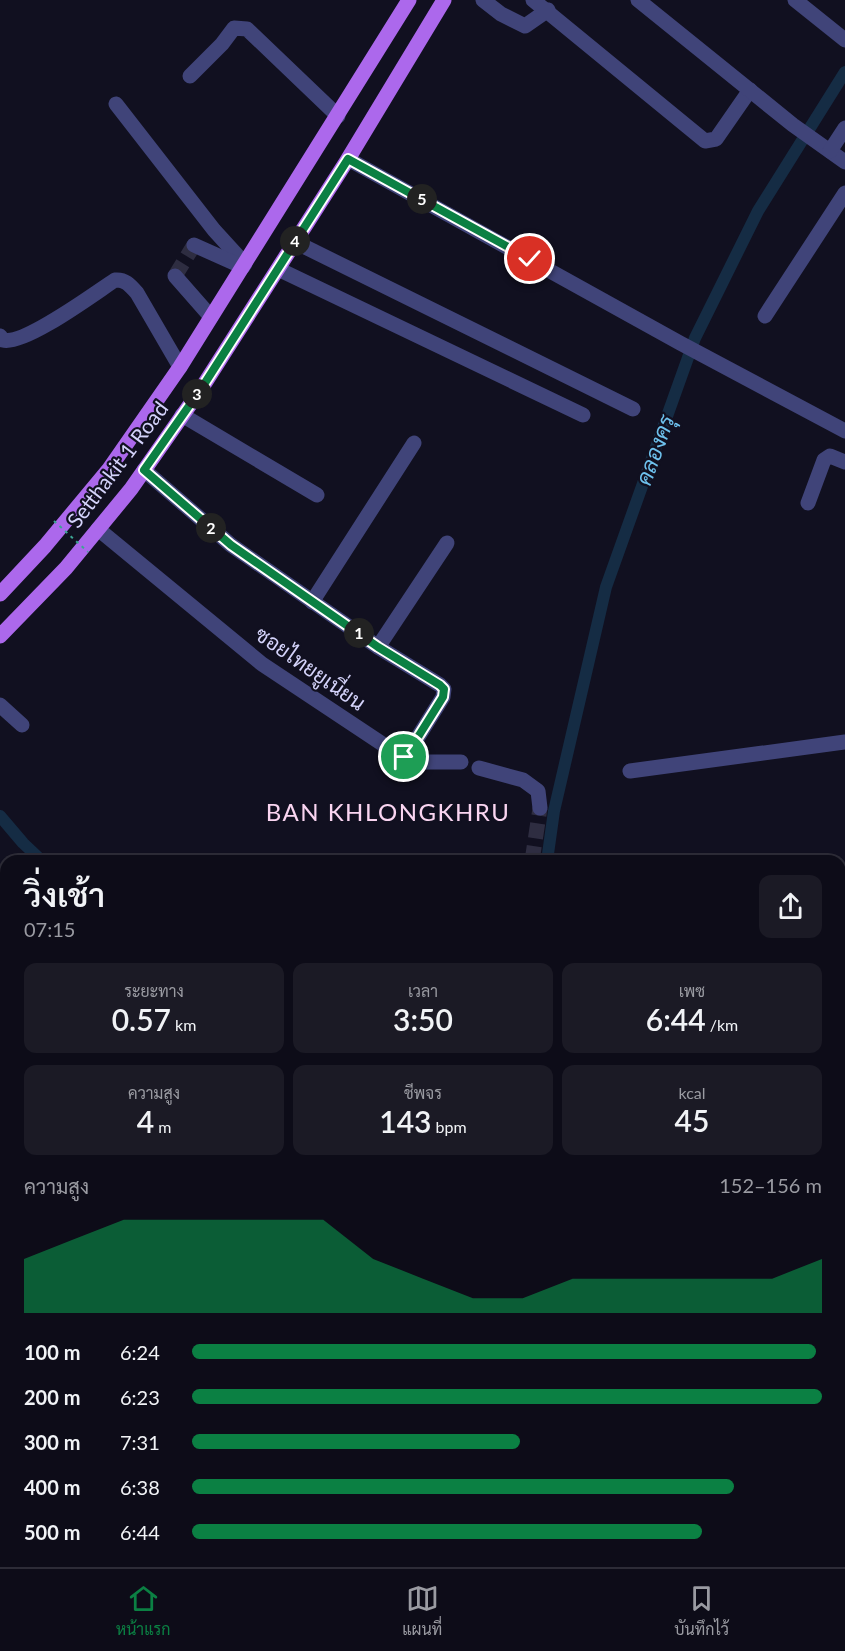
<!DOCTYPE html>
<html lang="th">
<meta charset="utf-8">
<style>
:root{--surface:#0d0c18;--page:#1b1a25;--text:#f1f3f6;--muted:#9a9ba2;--line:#2d2c37;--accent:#0b8043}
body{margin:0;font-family:Lato,Sarabun,sans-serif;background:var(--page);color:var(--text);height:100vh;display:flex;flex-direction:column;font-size:22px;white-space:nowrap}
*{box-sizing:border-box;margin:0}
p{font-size:20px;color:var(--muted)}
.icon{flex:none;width:33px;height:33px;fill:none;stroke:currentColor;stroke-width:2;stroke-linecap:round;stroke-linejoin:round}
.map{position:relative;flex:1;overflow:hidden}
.side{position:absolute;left:0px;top:855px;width:846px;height:712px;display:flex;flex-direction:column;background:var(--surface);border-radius:18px 18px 0 0;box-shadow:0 2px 4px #0004,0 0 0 2px var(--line)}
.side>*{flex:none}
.pin{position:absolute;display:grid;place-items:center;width:51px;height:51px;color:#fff;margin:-26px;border:3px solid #fff;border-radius:50%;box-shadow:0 2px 6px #0007}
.km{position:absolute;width:30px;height:30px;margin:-15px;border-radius:50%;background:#222;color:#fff;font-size:16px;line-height:30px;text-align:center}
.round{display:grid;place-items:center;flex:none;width:63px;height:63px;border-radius:12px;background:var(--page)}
.headline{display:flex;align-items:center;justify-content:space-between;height:102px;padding:0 24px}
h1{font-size:33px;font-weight:600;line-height:45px}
.stats{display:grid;grid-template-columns:repeat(3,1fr);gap:9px;height:102px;padding:6px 24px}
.stats div{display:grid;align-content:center;border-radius:12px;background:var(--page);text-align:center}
.stats b{font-size:30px;font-weight:600}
.stats small{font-size:16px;font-weight:400}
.stats p{font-size:16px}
.chart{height:168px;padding:12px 24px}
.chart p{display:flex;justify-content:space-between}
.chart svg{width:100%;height:108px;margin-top:6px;fill:var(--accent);opacity:.7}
ul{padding:0 24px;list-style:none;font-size:20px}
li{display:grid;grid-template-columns:96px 72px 1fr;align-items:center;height:45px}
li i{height:15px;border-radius:8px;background:var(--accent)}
.dock{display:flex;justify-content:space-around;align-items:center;height:84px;border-top:2px solid var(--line);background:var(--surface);font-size:16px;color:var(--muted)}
.dock a{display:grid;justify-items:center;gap:3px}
.dock .selected{color:var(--accent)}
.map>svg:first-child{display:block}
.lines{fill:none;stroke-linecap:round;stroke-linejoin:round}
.canal{stroke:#152c44;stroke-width:12}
.minor-tunnel{stroke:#2e2d41;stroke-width:15;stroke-dasharray:15 8;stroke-linecap:butt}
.minor{stroke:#404479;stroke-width:15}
.major{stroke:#ac68ec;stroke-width:15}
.path-bridge{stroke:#3ca593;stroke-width:2;stroke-dasharray:3 4.5;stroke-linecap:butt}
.route-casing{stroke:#fff;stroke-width:12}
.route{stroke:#0b8043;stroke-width:8}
.labels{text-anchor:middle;stroke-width:4.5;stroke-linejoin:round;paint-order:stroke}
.street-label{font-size:21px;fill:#d4d3fa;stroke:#111020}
.water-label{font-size:22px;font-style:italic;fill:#6ec1ed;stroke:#111020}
.quarter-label{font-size:24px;letter-spacing:1.5px;fill:#fad5f1;stroke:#111020}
</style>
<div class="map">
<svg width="845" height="1567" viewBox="0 0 845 1567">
<rect width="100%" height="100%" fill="#111020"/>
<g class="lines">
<g class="canal">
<path d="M0 816 23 843 42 861"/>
<path d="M547 861 554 811 606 587 695 338 758 211 845 72"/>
<path d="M0 935 6 933"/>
<path d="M0 1074 6 1082"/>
<path d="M0 1102 6 1093"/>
<path d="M468 1562 478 1567"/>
<path d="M578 1567 580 1562"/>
</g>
<g class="minor-tunnel">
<path d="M175 276 194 245"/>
<path d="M532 861 540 808"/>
</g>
<g class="minor">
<path d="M483 0 501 14 525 26 548 10"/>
<path d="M533 0 705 141 716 139 750 90"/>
<path d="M638 0 793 125 845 162"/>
<path d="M795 0 845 40"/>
<path d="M190 76 222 44 234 28 247 29 338 116"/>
<path d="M116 104 214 230 245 264"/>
<path d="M830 151 845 128"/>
<path d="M348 159 680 343 845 431"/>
<path d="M295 242 633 409"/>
<path d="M194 245 243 267"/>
<path d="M278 269 583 415"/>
<path d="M175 276 211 317"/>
<path d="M765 316 845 193"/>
<path d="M0 336 3 340C24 346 95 293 115 280 125 279 130 285 137 293L180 367"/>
<path d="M182 415 317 495"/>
<path d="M808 503 824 460 830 456 845 462"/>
<path d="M98 529 262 664 399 755 404 757 408 753 443 697 444 689 440 685 378 647 231 545 144 470"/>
<path d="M312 602 414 443"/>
<path d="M378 647 447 543"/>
<path d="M0 705 22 725"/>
<path d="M408 753 421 762H461"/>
<path d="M479 768 523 780 538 791 540 808"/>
<path d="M630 771 845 742"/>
<path d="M840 902 845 901"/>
<path d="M840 1083 845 1082"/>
<path d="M0 1183 6 1184"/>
<path d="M840 1204 845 1203"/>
<path d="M0 1321 6 1327"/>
<path d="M840 1390 845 1388"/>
<path d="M0 1448 6 1438"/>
<path d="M840 1521 845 1519"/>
<path d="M195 1562 199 1567"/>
<path d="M0 1564 6 1554"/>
<path d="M44 1567 47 1562"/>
<path d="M241 1567V1562"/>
<path d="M786 1567 791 1562"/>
</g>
<g class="major">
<path d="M0 594 45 546 109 469 180 367 409 0"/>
<path d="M0 636 66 568 131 489 203 386 348 159 444 0"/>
</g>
<path class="path-bridge" d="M54 521 88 552"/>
</g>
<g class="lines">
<defs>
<path id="route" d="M404 757 408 753 443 697 444 689 440 685 378 647 231 545 144 470 203 386 348 159 530 259"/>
</defs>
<use href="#route" class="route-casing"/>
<use href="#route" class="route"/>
</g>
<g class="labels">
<g class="street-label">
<text transform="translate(118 465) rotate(-53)" y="7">Setthakit 1 Road</text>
<text transform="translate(310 669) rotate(35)" y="7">ซอยไทยยูเนี่ยน</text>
</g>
<g class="water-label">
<text transform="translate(655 450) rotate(-70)" y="8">คลองครุ</text>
</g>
<g class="quarter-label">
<text x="388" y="821">BAN KHLONGKHRU</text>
</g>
</g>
</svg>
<div class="pin" style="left:404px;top:757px;background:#1e9e55"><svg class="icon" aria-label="arrive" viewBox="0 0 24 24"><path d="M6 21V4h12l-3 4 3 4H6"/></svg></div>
<div class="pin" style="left:530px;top:259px;background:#d93025"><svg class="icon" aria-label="check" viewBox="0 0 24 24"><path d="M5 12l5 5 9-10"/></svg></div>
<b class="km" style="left:359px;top:633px">1</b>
<b class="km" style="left:211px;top:528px">2</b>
<b class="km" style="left:197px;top:394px">3</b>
<b class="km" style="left:295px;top:241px">4</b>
<b class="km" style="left:422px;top:199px">5</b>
<section class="side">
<div class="headline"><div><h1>วิ่งเช้า</h1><p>07:15</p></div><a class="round"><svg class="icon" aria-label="share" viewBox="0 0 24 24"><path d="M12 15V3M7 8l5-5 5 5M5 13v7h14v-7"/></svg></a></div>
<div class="stats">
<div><p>ระยะทาง</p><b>0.57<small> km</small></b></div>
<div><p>เวลา</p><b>3:50</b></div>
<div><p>เพซ</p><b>6:44<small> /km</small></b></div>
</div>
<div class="stats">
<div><p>ความสูง</p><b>4<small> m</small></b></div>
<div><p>ชีพจร</p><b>143<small> bpm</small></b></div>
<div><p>kcal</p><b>45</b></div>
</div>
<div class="chart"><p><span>ความสูง</span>152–156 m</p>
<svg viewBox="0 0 160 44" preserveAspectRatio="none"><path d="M0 44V22L10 14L20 6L30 6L40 6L50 6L60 6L70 22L80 30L90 38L100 38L110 30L120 30L130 30L140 30L150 30L160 22V44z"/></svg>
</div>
<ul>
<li><b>100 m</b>6:24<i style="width:99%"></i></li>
<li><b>200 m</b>6:23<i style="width:100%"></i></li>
<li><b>300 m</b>7:31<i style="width:52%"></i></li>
<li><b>400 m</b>6:38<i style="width:86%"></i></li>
<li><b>500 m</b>6:44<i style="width:81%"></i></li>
</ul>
</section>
</div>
<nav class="dock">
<a class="selected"><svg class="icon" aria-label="home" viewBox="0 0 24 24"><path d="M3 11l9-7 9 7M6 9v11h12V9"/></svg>หน้าแรก</a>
<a><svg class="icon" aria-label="map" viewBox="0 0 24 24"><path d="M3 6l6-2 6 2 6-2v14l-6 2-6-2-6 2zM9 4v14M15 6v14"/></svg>แผนที่</a>
<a><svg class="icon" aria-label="saved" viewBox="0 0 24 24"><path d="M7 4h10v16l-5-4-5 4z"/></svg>บันทึกไว้</a>
</nav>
